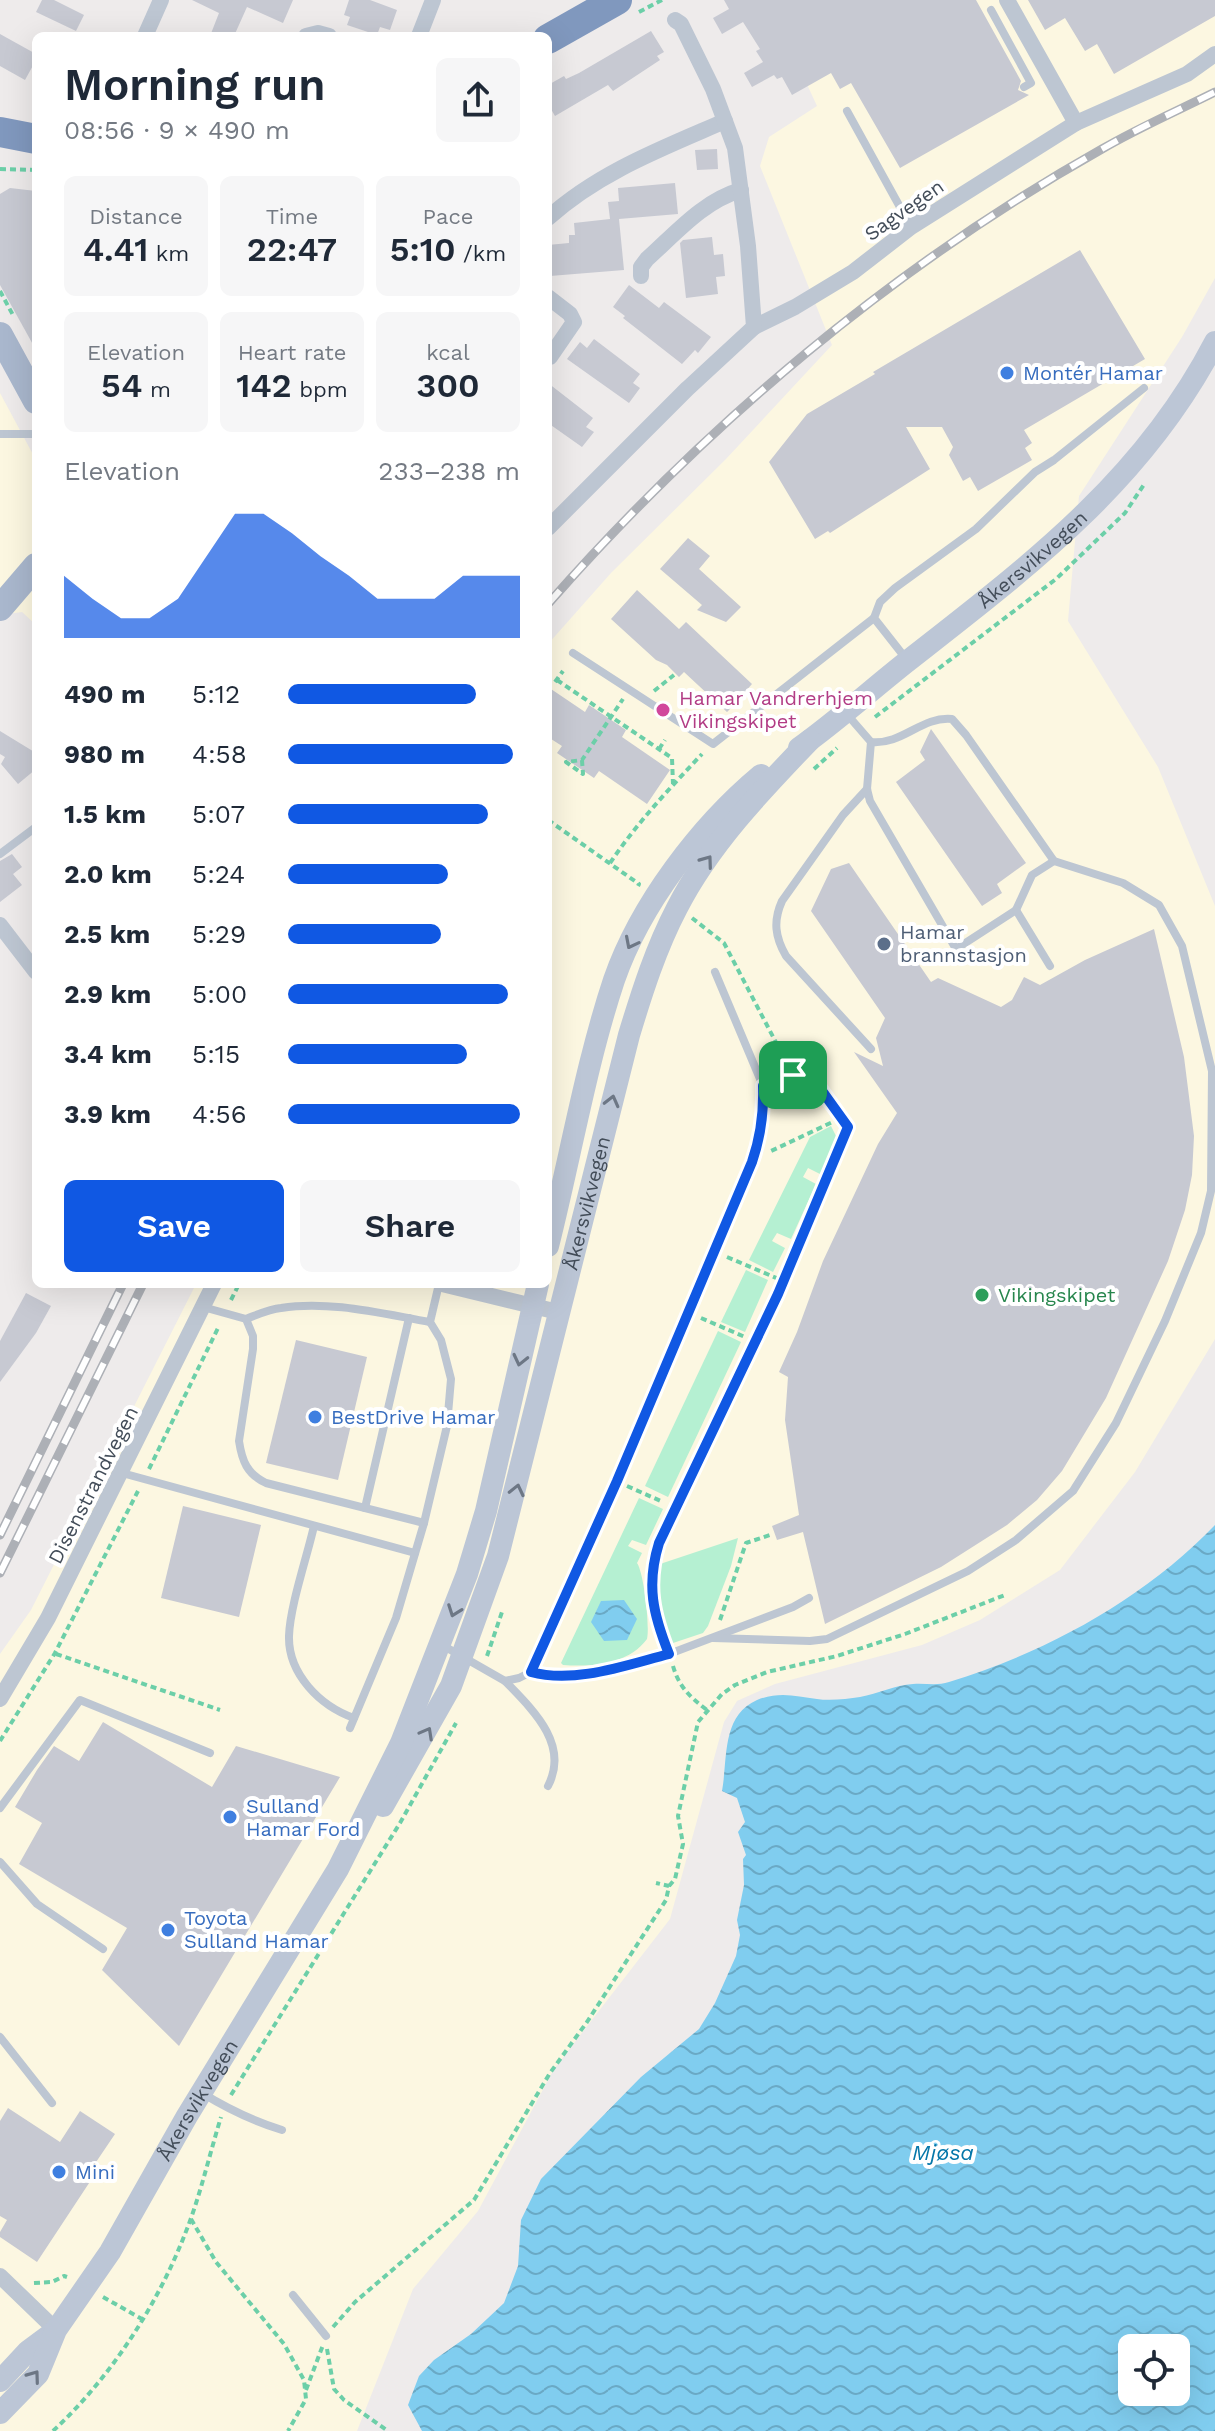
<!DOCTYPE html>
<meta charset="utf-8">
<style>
:root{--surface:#fff;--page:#f6f6f7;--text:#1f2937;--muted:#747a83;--accent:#1058e3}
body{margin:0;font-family:"Work Sans",sans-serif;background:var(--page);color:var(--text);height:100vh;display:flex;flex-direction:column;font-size:30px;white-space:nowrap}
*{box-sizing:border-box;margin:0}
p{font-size:26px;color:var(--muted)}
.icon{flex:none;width:44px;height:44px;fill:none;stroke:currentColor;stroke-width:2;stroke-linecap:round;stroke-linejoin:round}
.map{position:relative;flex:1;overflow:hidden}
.drawer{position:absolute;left:32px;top:32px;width:520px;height:1256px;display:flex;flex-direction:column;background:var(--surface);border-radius:12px;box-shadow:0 8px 32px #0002}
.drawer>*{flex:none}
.fabs{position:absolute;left:1118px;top:2334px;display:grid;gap:16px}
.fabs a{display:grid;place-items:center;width:72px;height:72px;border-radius:12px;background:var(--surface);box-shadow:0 8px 32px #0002;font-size:40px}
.pin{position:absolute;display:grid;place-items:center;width:68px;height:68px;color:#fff;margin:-34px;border-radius:16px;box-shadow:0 4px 12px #0006}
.round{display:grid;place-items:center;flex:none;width:84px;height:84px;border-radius:12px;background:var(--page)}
.headline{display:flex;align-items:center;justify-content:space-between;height:136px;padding:0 32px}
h1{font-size:44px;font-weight:600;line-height:60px}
.stats{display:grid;grid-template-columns:repeat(3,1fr);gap:12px;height:136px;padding:8px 32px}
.stats div{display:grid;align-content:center;border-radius:12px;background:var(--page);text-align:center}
.stats b{font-size:34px;font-weight:600}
.stats small{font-size:22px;font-weight:400}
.stats p{font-size:22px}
.chart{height:224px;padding:16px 32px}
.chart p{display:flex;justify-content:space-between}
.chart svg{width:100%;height:144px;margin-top:8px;fill:var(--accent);opacity:.7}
.cta{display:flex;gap:16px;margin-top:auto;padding:16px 32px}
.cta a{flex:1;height:92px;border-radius:12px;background:var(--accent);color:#fff;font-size:32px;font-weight:600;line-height:92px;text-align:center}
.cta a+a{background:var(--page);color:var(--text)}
ul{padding:0 32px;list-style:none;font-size:26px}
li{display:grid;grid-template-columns:128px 96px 1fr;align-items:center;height:60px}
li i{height:20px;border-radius:10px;background:var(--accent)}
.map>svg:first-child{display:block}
.commercial{fill:#fcf7e1}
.grass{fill:#b5f0d2}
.water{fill:url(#water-waves);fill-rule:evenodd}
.building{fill:#c7c9d2}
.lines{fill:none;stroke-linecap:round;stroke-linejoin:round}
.path{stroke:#6ccfa8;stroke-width:4;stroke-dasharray:6 4;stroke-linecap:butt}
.lane{stroke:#bdc6d2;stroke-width:8}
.street{stroke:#bdc6d2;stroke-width:16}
.secondary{stroke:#bcc6d6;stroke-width:22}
.primary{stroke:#a9b7cd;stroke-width:26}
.highway{stroke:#8098be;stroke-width:30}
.rail-casing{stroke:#adb0b6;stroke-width:9}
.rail{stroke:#fff;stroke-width:6;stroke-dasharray:18;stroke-linecap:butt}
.oneway{stroke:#6d7785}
.route-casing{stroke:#fff;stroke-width:16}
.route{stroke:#1058e3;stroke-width:10}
.shop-dot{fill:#3f7fe0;stroke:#fff;stroke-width:3}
.hotel-dot{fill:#d1479c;stroke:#fff;stroke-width:3}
.service-dot{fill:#5c6f8a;stroke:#fff;stroke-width:3}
.leisure-dot{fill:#2e9e5b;stroke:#fff;stroke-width:3}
.labels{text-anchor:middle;stroke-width:8;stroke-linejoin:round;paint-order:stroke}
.street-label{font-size:20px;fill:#434d59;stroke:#fff}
.shop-label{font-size:20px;fill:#366cbe;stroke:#fff;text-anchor:start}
.hotel-label{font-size:20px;fill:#b23c85;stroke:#fff;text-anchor:start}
.service-label{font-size:20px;fill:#4e5e75;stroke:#fff;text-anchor:start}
.leisure-label{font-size:20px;fill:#27864d;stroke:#fff;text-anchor:start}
.water-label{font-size:22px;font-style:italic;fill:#0577aa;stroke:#fff}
</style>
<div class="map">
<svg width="1215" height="2431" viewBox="0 0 1215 2431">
<defs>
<pattern id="water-waves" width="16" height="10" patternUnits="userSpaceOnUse" patternTransform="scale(2)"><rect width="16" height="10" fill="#80cdef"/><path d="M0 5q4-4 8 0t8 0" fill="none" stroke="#6aa9c5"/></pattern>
</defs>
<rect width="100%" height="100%" fill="#eeebeb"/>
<g class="commercial">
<path d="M768 0H1215V278L1182 337 1079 496 1068 621 1158 767 1215 906V1339L1135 1472 1060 1570 980 1620 922 1645 775 1684 737 1701 724 1722 670 1919 554 2069 478 2211 413 2289 357 2431H0V1654L31 1610 196 1284H548V644L611 573 726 459 832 345 760 166 769 137 817 106Z"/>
<path d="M0 393 36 460 32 503 36 505V625L22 612 0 615Z"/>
</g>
<g class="grass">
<path d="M831 1126 837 1138 820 1174 808 1168 803 1177 816 1184 791 1239 777 1233 772 1241 785 1248 773 1272 749 1260 810 1137Z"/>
<path d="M746 1270 768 1280 745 1332 721 1322Z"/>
<path d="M718 1331 741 1342 668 1497 645 1486Z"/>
<path d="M639 1498 663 1509 646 1545 632 1540 628 1546 642 1553 637 1563C644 1573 650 1627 647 1639 628 1665 591 1667 563 1665L561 1663Z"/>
<path d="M738 1538 731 1566 708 1626 703 1633 673 1643C661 1624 651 1585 660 1564Z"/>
</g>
<g class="water">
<path d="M1215 1525V2431H422L408 2405 419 2376 434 2360 471 2334 504 2303 518 2266 521 2220 541 2179 641 2077 699 2029 715 2003 736 1956 740 1935 737 1920 744 1885 743 1859 746 1855 738 1832 745 1822 737 1798 722 1791C728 1759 721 1716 757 1700 779 1691 796 1696 817 1699 830 1701 847 1699 860 1697 878 1694 895 1685 913 1684 926 1683 937 1686 949 1682 1047 1652 1144 1599 1215 1525ZM1132 2348H1176V2392H1132Z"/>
<path d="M624 1600 637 1619 627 1640 604 1641 591 1622 601 1601Z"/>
</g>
<g class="building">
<path d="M42 0H54L84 15 76 31 36 12Z"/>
<path d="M192 0H293L283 23 247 7 234 36H210L219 13Z"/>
<path d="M349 0H370L397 10 390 30 380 27 377 35 347 25 350 17 344 15Z"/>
<path d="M724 0H976L1021 81 1018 90 1029 95 900 168 851 83 840 89 831 73 792 95 782 77 777 79 774 75 752 87 744 73 763 62 756 51 760 49 743 22 722 34 713 18 729 9Z"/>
<path d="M1028 0H1215V16L1114 74 1097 44 1085 51 1065 18 1045 30Z"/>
<path d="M651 31 664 52 657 56 660 60 613 91 608 85 555 116 548 104V85L564 76 566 79 579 73Z"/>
<path d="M0 34 36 54V60L25 80 0 66Z"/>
<path d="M717 149 718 169 697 170 695 150Z"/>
<path d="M675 183 678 214 619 219 624 270 550 276 548 274V245L569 243V235H575L574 223 610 219 608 202 619 201 618 188Z"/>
<path d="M10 188 36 191V350L0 285V194Z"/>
<path d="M712 237 714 255 723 254 725 276 716 277 718 294 686 298 680 243 683 240Z"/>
<path d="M1080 250 1145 359 1024 430 1032 443 1025 448 1032 460 978 491 970 477 963 481 949 455 953 447 942 427H906L930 469 830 533 828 531 815 539 769 462 807 414 875 374 873 372Z"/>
<path d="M629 285 659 308 664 302 711 337 698 353 695 350 682 364 623 318 625 316 613 307Z"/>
<path d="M594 339 640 374 633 383 640 388 629 403 567 359 580 342 587 348Z"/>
<path d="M548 383 593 418 586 427 594 432 582 447 548 423Z"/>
<path d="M688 538 710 556 699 569 741 607 726 622 697 610 702 605 660 569Z"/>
<path d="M637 590 679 629 686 622 752 684 730 709 727 712 684 672 679 677 667 665 656 660 611 619Z"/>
<path d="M548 687 585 712 589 705 626 730 622 737 670 770 647 804 599 771 594 778 557 753 562 746 548 737Z"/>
<path d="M931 729 1026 863 997 884 1002 893 982 906 896 782 925 760 920 752Z"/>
<path d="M0 731 36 753V769L18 784 1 764 5 757 0 754Z"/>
<path d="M12 854 22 867 13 874 22 885 0 902V861Z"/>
<path d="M849 863 931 982 938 978 1001 1007 1012 1000 1024 977 1040 985 1085 960 1154 929 1184 1057 1194 1136 1192 1175 1185 1210 1168 1261 1106 1398 1062 1471 1037 1500 1007 1525 941 1567 825 1624 803 1532 777 1540 772 1526 799 1515 785 1420 788 1377 779 1372 797 1332 823 1261 878 1144 897 1113 854 1052 883 1066 876 1038 885 1018 811 911 831 869Z"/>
<path d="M26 1293 51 1306 36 1333 0 1382V1341Z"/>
<path d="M296 1340 367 1357 338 1480 266 1463Z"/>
<path d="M183 1506 261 1525 239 1617 161 1598Z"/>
<path d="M103 1722 212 1787 236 1746 340 1777 179 2046 102 1970 127 1928 19 1864 42 1823 15 1807 37 1770 54 1746 79 1761Z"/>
<path d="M8 2108 60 2142 80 2111 115 2134 90 2171 95 2174 37 2262 0 2237V2232L7 2220 0 2216V2121Z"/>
</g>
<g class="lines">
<g class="path">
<path d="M639 12 662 0"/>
<path d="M0 169 36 170"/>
<path d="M0 291 14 317"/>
<path d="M557 680 672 758 673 784"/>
<path d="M555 682 563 671"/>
<path d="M654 691 674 675"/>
<path d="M875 717 1056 579 1125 513 1145 483"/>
<path d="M659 749 665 740"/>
<path d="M582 760 583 774 566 762 582 760 623 699"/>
<path d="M814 769 837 748"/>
<path d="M548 820 639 884 638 886"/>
<path d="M610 863C637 823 669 789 702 754"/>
<path d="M692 918 724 943 793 1075 812 1077 841 1118 769 1152"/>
<path d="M773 1082 793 1075"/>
<path d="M727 1257 781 1280"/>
<path d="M781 1284 848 1127 841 1118"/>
<path d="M231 1300 239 1284"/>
<path d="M701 1318 745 1337"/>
<path d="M149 1469 219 1326"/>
<path d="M627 1486 663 1502"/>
<path d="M720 1620 746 1543 770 1535"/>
<path d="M56 1654 220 1710"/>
<path d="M487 1656 502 1612"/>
<path d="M673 1666C679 1687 690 1697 707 1710"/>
<path d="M0 1741 55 1653 138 1491"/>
<path d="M669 1886 675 1879 683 1844 678 1816 698 1722 722 1694 735 1685 767 1672 837 1656 905 1634 1005 1595"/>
<path d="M231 2095 400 1823 456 1723"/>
<path d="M191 2219 216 2262 284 2344 304 2380 306 2399 288 2431"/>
<path d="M34 2283 52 2282 64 2276 67 2277"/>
<path d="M103 2297 142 2319"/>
<path d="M333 2327 355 2302 474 2200 550 2073 587 2022 666 1900 669 1886 656 1883"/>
<path d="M327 2349 334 2389 344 2400 388 2431"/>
<path d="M306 2390 323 2345"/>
<path d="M53 2431C110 2378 156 2308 185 2234 200 2197 209 2156 221 2117"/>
</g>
<g class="lane">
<path d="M991 10 1031 83 1024 87"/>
<path d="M847 111 911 227"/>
<path d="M0 434H36"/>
<path d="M573 653 713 744 874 618"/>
<path d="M907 660 874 618 880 602 895 588 976 529 1035 472 1054 460 1144 388"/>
<path d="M845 712 871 742 867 789 870 801 956 949 1016 910 1032 875 1054 861"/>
<path d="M867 789 843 815 782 901C773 921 775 937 786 956L871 1049"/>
<path d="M0 854 36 827"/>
<path d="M1016 910 1050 966"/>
<path d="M778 1294 659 1543C646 1585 653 1613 669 1654L793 1607 809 1598"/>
<path d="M203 1307 246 1319 253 1336V1349L239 1441C242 1461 247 1474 266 1483L424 1523"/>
<path d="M246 1319C257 1315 269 1309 281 1308 329 1300 383 1314 430 1322"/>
<path d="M122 1473 415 1553"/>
<path d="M365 1508 409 1318"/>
<path d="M314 1526C307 1557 290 1606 289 1636 288 1674 320 1706 354 1718"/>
<path d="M713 1638 810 1641 827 1639 968 1571 1016 1540 1073 1491 1116 1423 1165 1321 1201 1233 1211 1191 1212 1071 1182 946 1159 905 1123 883 1054 861 966 735 952 719C921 716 903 745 871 742"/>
<path d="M442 1645 505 1681 519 1678 531 1672 617 1481 752 1162 761 1137 764 1114 763 1086 715 972"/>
<path d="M531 1672C575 1684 626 1666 669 1654"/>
<path d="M505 1681C532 1709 570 1744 548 1786"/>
<path d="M350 1728 396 1618 424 1523 447 1426 451 1379 441 1340 430 1322 439 1284"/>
<path d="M0 1808 80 1700 210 1753"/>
<path d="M0 1862 37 1904 103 1949"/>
<path d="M0 2037 52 2103"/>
<path d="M202 2093C228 2109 253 2121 282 2130"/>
<path d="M293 2295 326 2336"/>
</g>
<g class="street">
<path d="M1007 0 1076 123"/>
<path d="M145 36 161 0"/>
<path d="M306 36 318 33 329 36"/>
<path d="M419 36 433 0"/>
<path d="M548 218C599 172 663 148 725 121"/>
<path d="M641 276V267L647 259C676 233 703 201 741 190"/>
<path d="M548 297 570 314 574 322 550 357"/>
<path d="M754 327 795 307 853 272 911 227 1076 123 1187 74 1215 54"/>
<path d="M548 528 688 388 754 327 748 246 735 148 713 89 681 24 675 20"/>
<path d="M0 925 36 972"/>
<path d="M442 1284 558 1312"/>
<path d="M0 1699 48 1618 214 1284"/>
<path d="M0 2276 56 2330"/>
</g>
<g class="secondary">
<path id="s1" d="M799 748C837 721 872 689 909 660 1029 566 1143 481 1215 342"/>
<path d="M548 1246C570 1159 586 1064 614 980 640 905 700 826 761 775"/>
<path id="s2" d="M383 1806 451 1686 498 1556 629 1035C642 992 656 948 677 908 709 845 762 790 810 740"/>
<path d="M0 2381 28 2351 55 2331"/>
<path id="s3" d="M0 2413 38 2374 56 2330 110 2252 187 2116 338 1869 401 1743 467 1574 486 1511 538 1284"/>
</g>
<g class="primary">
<path d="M0 335 36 401"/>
<path d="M0 608 36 566"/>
</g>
<g class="highway">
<path d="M548 39 617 0"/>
<path d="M0 132 36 139"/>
</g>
<defs>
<g id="rail">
<path d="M548 604C705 425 894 266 1102 149 1138 128 1177 111 1215 92"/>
<path d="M0 1535 123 1284"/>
<path d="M0 1573 143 1284"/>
</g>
</defs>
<use href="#rail" class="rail-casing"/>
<use href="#rail" class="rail"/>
</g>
<defs><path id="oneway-chevron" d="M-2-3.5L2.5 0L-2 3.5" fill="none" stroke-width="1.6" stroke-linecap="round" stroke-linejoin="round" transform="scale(2)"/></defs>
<g class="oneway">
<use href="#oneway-chevron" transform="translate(707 861) rotate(-54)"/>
<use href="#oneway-chevron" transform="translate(631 943) rotate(117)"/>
<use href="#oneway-chevron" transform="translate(612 1101) rotate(-76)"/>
<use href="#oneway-chevron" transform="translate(520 1360) rotate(103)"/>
<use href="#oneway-chevron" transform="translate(517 1490) rotate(-77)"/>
<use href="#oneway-chevron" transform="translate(454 1611) rotate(110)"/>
<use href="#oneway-chevron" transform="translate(427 1733) rotate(-61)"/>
<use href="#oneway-chevron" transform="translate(34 2376) rotate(-54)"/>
</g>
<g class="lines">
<defs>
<path id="route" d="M793 1075 812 1077 848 1127 778 1294 659 1543C646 1585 653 1614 669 1654 626 1665 575 1684 531 1672L617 1481 752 1162C761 1136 764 1114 763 1086Z"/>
</defs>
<use href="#route" class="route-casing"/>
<use href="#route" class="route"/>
</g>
<g class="shop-dot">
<circle cx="1007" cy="373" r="8"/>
<circle cx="315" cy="1417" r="8"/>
<circle cx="230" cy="1817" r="8"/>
<circle cx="168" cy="1930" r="8"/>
<circle cx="59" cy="2172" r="8"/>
</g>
<circle class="hotel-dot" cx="663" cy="710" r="8"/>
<circle class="service-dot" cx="884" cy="944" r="8"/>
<circle class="leisure-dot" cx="982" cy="1295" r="8"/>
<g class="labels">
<g class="street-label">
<text transform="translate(904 210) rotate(-35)" y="7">Sagvegen</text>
<text dy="7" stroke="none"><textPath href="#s1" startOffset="300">Åkersvikvegen</textPath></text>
<text dy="7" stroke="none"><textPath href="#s2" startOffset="640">Åkersvikvegen</textPath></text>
<text transform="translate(93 1485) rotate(-63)" y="7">Disenstrandvegen</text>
<text dy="7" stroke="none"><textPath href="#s3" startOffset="372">Åkersvikvegen</textPath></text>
</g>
<g class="shop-label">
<text x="1023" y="380">Montér Hamar</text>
<text x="331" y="1424">BestDrive Hamar</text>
<text x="246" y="1813">Sulland<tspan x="246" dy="23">Hamar Ford</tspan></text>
<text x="184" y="1925">Toyota<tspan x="184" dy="23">Sulland Hamar</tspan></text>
<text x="75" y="2179">Mini</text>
</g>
<g class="hotel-label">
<text x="679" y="705">Hamar Vandrerhjem<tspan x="679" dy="23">Vikingskipet</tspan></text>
</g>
<g class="service-label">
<text x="900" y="939">Hamar<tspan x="900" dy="23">brannstasjon</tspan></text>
</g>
<g class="leisure-label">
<text x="998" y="1302">Vikingskipet</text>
</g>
<g class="water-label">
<text x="943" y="2160">Mjøsa</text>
</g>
</g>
</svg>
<div class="fabs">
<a><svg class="icon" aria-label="locate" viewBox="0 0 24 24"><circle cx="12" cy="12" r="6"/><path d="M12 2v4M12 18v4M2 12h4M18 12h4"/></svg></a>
</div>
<div class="pin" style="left:793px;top:1075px;background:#1e9e55"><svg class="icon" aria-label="arrive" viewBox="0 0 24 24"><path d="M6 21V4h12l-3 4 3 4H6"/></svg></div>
<section class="drawer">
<div class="headline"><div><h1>Morning run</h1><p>08:56 · 9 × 490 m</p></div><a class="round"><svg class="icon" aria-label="share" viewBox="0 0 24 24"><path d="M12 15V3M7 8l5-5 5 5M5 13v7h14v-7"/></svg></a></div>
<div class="stats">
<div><p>Distance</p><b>4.41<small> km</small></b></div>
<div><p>Time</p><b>22:47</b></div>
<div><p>Pace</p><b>5:10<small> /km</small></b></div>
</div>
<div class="stats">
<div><p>Elevation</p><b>54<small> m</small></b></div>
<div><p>Heart rate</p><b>142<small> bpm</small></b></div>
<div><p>kcal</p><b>300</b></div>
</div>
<div class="chart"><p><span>Elevation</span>233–238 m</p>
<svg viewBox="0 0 160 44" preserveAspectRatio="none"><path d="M0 44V25L10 32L20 38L30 38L40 32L50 19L60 6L70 6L80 12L90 19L100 25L110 32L120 32L130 32L140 25L150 25L160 25V44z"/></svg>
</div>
<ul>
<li><b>490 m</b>5:12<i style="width:81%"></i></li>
<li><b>980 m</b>4:58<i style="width:97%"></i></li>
<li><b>1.5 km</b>5:07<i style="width:86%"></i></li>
<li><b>2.0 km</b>5:24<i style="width:69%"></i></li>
<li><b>2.5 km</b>5:29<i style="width:66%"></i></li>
<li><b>2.9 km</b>5:00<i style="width:95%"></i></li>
<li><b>3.4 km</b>5:15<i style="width:77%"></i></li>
<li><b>3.9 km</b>4:56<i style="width:100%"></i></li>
</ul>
<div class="cta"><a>Save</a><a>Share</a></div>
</section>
</div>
